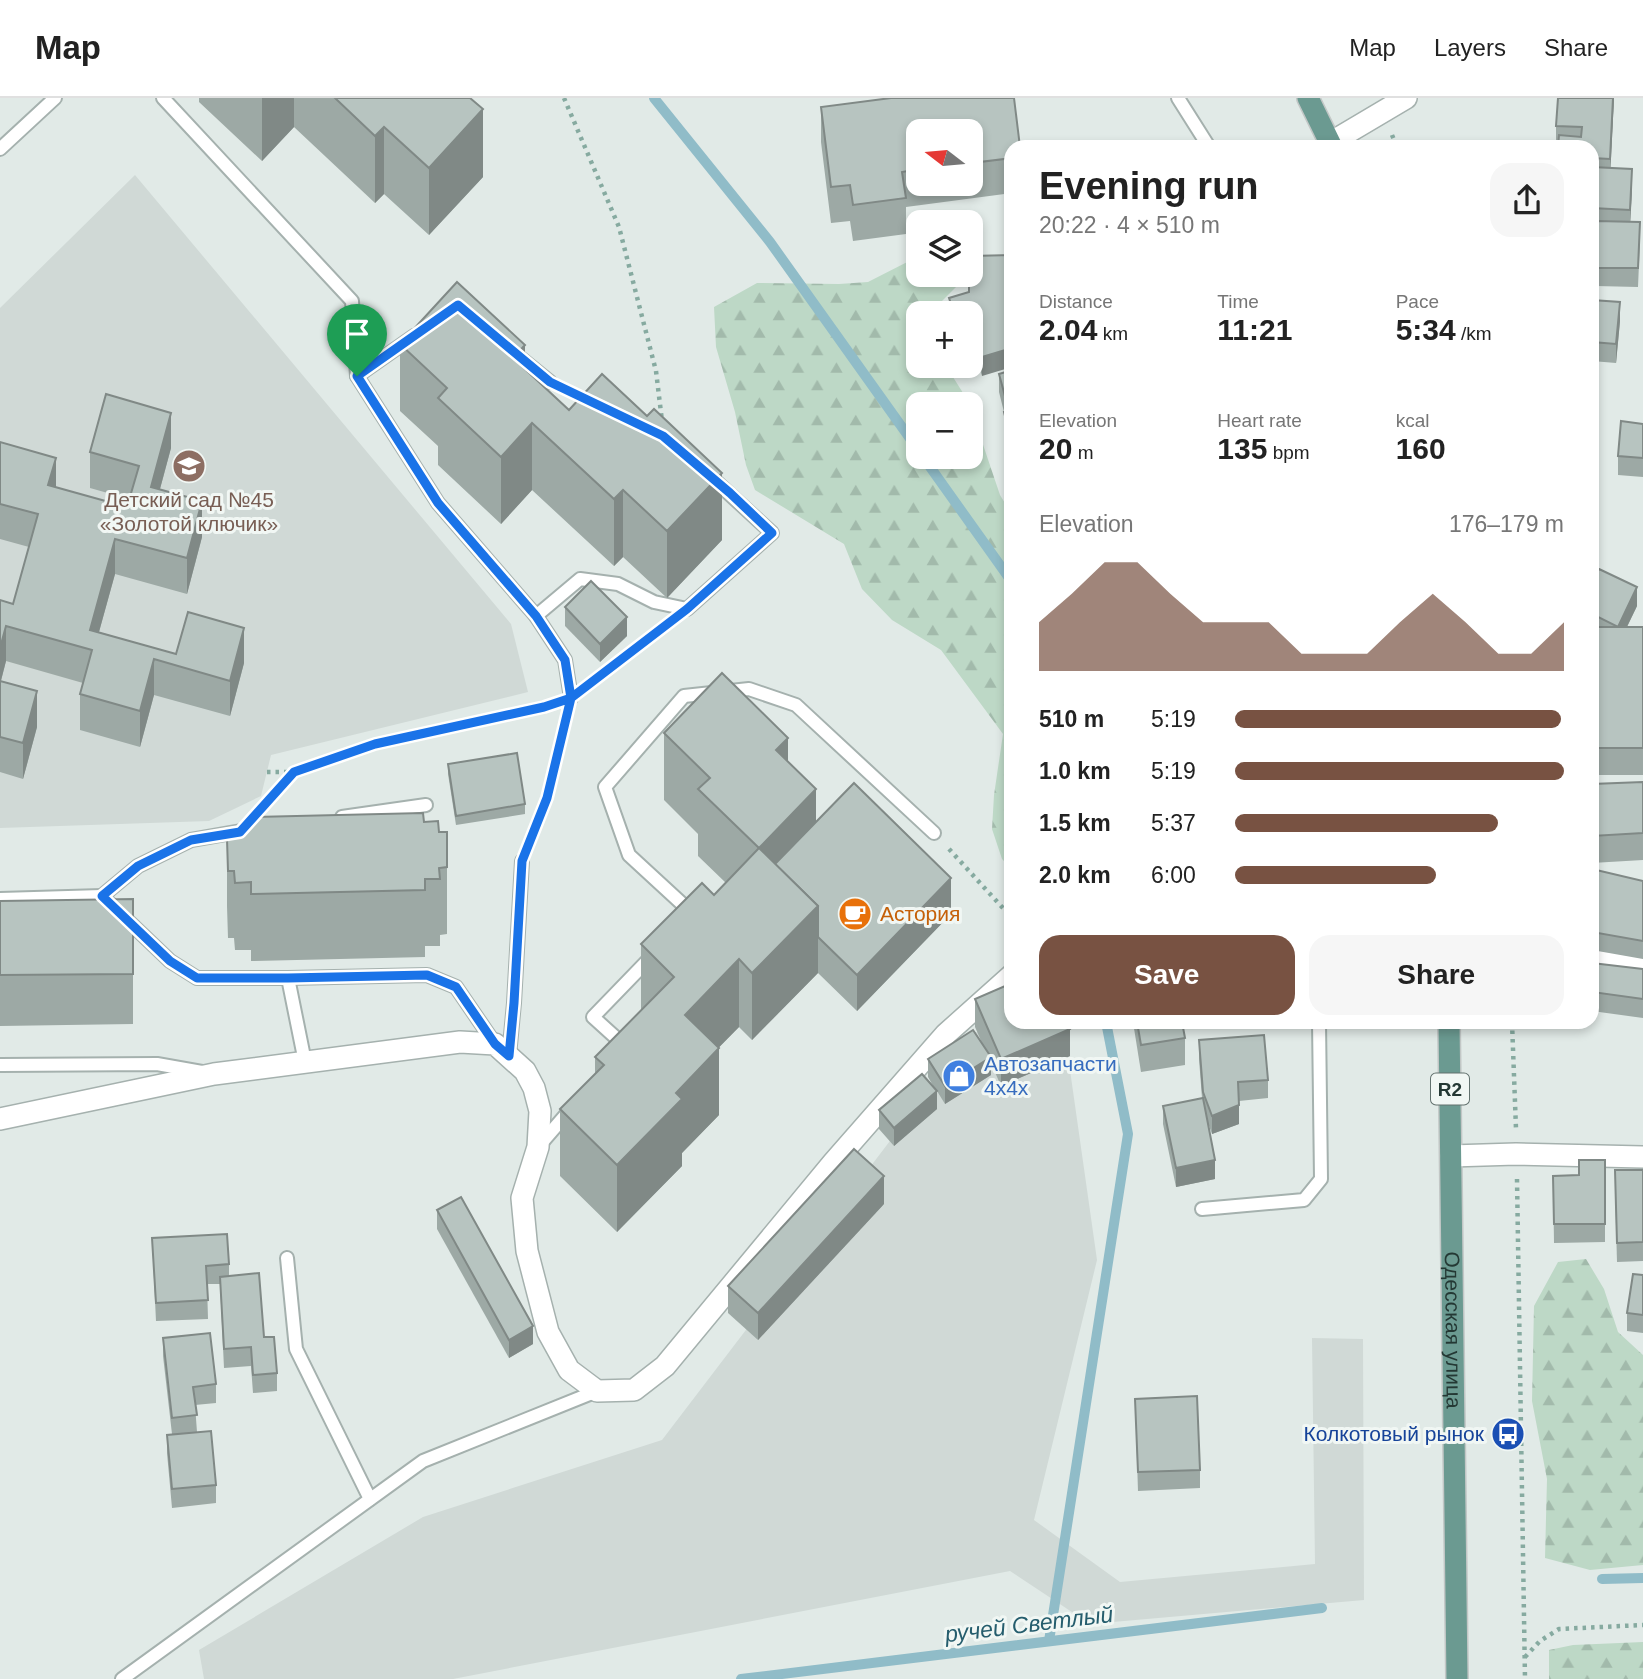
<!DOCTYPE html>
<meta charset="utf-8">
<style>
:root{--surface:#fff;--page:#f6f6f6;--text:#222;--muted:#767676;--line:#e0e0e0;--accent:#785242}
body{margin:0;font-family:Helvetica,sans-serif;background:var(--page);color:var(--text);height:100vh;display:flex;flex-direction:column;font-size:26px;white-space:nowrap}
*{box-sizing:border-box;margin:0}
p{font-size:23px;color:var(--muted)}
.icon{flex:none;width:38px;height:38px;fill:none;stroke:currentColor;stroke-width:2;stroke-linecap:round;stroke-linejoin:round}
.map{position:relative;flex:1;overflow:hidden}
.side{position:absolute;left:1004px;top:42px;width:595px;height:889px;display:flex;flex-direction:column;background:var(--surface);border-radius:21px;box-shadow:0 4px 10px #0003}
.side>*{flex:none}
.needle{width:46px;rotate:286deg}
.controls{position:absolute;left:906px;top:21px;display:grid;gap:14px}
.controls a{display:grid;place-items:center;width:77px;height:77px;border-radius:14px;background:var(--surface);box-shadow:0 4px 10px #0003;font-size:35px}
.pin{position:absolute;display:grid;place-items:center;width:60px;height:60px;color:#fff;margin:-72px -30px;border-radius:50% 50% 50% 0;rotate:-45deg;box-shadow:0 0 7px #0007}
.pin .icon{rotate:45deg}
.round{display:grid;place-items:center;flex:none;width:74px;height:74px;border-radius:21px;background:var(--page)}
.headline{display:flex;align-items:center;justify-content:space-between;height:119px;padding:0 35px}
h1{font-size:38px;font-weight:800;line-height:52px}
.figures{display:grid;grid-template-columns:repeat(3,1fr);gap:10px;height:119px;padding:7px 35px}
.figures div{display:grid;align-content:center}
.figures b{font-size:30px;font-weight:800}
.figures small{font-size:19px;font-weight:400}
.figures p{font-size:19px}
.chart{height:196px;padding:14px 35px}
.chart p{display:flex;justify-content:space-between}
.chart svg{width:100%;height:126px;margin-top:7px;fill:var(--accent);opacity:.7}
.primary-button{display:flex;gap:14px;margin-top:auto;padding:14px 35px}
.primary-button a{flex:1;height:80px;border-radius:21px;background:var(--accent);color:#fff;font-size:28px;font-weight:800;line-height:80px;text-align:center}
.primary-button a+a{background:var(--page);color:var(--text)}
ul{padding:0 35px;list-style:none;font-size:23px}
li{display:grid;grid-template-columns:112px 84px 1fr;align-items:center;height:52px}
li i{height:18px;border-radius:9px;background:var(--accent)}
header{display:flex;align-items:center;gap:42px;box-sizing:border-box;height:98px;padding:0 35px;background:var(--surface);border-bottom:2px solid var(--line)}
header strong{font-size:33px}
nav{display:flex;gap:38px;margin-inline-start:auto;font-size:24px}
.map>svg:first-child{display:block}
.built{fill:#d0d9d6}
.forest{fill:url(#forest-firs)}
.lines{fill:none;stroke-linecap:round;stroke-linejoin:round}
.stream{stroke:#90bcc8;stroke-width:10}
.service-casing{stroke:#a5b1ae;stroke-width:16}
.minor-casing{stroke:#a5b1ae;stroke-width:24}
.primary-casing{stroke:#c2c7c6;stroke-width:24}
.path{stroke:#86aaa0;stroke-width:4.5;stroke-dasharray:3.5 5;stroke-linecap:butt}
.service{stroke:#fff;stroke-width:12}
.minor{stroke:#fff;stroke-width:21}
.primary{stroke:#6b9a91;stroke-width:21}
.wall{fill:#9da9a5;fill-rule:evenodd}
.shaded-wall{fill:#808986}
.building{fill:#b7c4c0;stroke:#808986;stroke-width:2}
.route-casing{stroke:#fff;stroke-width:14}
.route{stroke:#1a73e8;stroke-width:9}
.labels{text-anchor:middle;stroke-width:6;stroke-linejoin:round;paint-order:stroke}
.shield{fill:#f1f7f4;stroke:#62716e;stroke-width:2}
.shield-label{font-size:19px;font-weight:bold;fill:#243834}
.education-label{font-size:21px;fill:#785e54;stroke:#f1f7f4}
.food-label{font-size:21px;fill:#c56008;stroke:#f1f7f4;text-anchor:start}
.shop-label{font-size:21px;fill:#366cbe;stroke:#f1f7f4;text-anchor:start}
.street-label{font-size:21px;fill:#243834;stroke:#f1f7f4}
.transit-label{font-size:21px;fill:#164399;stroke:#f1f7f4;text-anchor:end}
.water-label{font-size:23px;font-style:italic;fill:#255d6d;stroke:#f1f7f4}
</style>
<header>
<strong>Map</strong>
<nav><a>Map</a><a>Layers</a><a>Share</a></nav>
</header>
<div class="map">
<svg width="1643" height="1581" viewBox="0 0 1643 1581">
<defs>
<pattern id="forest-firs" width="22" height="20" patternUnits="userSpaceOnUse" patternTransform="scale(1.75)"><rect width="22" height="20" fill="#bdd8c6"/><path d="M5 1l3.5 6h-7zM16 11l3.5 6h-7z" fill="#a2baab"/></pattern>
</defs>
<rect width="100%" height="100%" fill="#e1eae7"/>
<g class="built">
<path d="M135 77 511 526 528 594 271 657 261 698 209 723 0 730V210Z"/>
<path d="M973 934 1065 937 1097 1162 1034 1422 1120 1484 1315 1466 1312 1240 1363 1241 1364 1502 1090 1526 1010 1473 453 1581H204L199 1552 423 1419 662 1342Z"/>
</g>
<g class="forest">
<path d="M919 158V177H968L937 208 936 215H919V268H946L970 306H919V359H971V311L1000 397 1011 415V770L1002 761 992 731 994 697 1003 636 941 552 892 522 862 491 844 446 755 392 746 367 735 314 716 249 714 209 757 185 839 186 868 184Z"/>
<path d="M1586 1161 1604 1191 1618 1234 1643 1257V1467L1590 1472 1545 1460 1547 1381 1532 1303 1534 1208 1558 1164Z"/>
<path d="M1643 1544V1581H1549V1552L1573 1547Z"/>
</g>
<g class="lines">
<g class="stream">
<path d="M654 0 770 144 919 353"/>
<path d="M923 359 1012 484"/>
<path d="M1602 1481 1643 1480"/>
<path d="M1049 1543 1128 1036 1106 924"/>
<path d="M741 1581 1322 1510"/>
</g>
<defs>
<g id="service">
<path d="M163 0 352 203 357 278 438 405 536 518 565 562 571 600"/>
<path d="M1178 0 1209 49"/>
<path d="M0 51 55 0"/>
<path d="M513 254 550 284"/>
<path d="M357 278 414 238"/>
<path d="M536 518 580 481 618 486 654 504 687 511 772 435 711 379"/>
<path d="M342 719 426 707"/>
<path d="M102 798 138 768 191 742 248 732"/>
<path d="M0 801 102 798 170 863 197 880H288L305 964"/>
<path d="M692 815 629 757 605 689 684 598 749 591 796 607 934 735"/>
<path d="M288 880 427 877 456 889 495 946"/>
<path d="M625 948 593 919 652 858"/>
<path d="M509 958 514 905 522 763"/>
<path d="M0 967 157 966 202 974"/>
<path d="M538 1049 570 1012"/>
<path d="M1202 1111 1304 1102 1321 1081 1319 924"/>
<path d="M287 1160 296 1251 370 1401"/>
<path d="M122 1581 423 1363 597 1293"/>
</g>
<g id="minor">
<path d="M1330 45 1406 0"/>
<path d="M1592 861 1643 871"/>
<path d="M0 1021 214 976 460 944 495 946 525 973 534 990 540 1013 538 1049 522 1100 527 1153 548 1234 569 1272 597 1293 634 1292 665 1268 833 1065 946 936 1012 877"/>
<path d="M1451 1058 1516 1056 1643 1059"/>
</g>
<g id="primary">
<path d="M1308 0 1332 49"/>
<path id="s1" d="M1449 924 1457 1581"/>
</g>
</defs>
<use href="#service" class="service-casing"/>
<use href="#minor" class="minor-casing"/>
<use href="#primary" class="primary-casing"/>
<g class="path">
<path d="M564 0 619 129 656 273 662 323"/>
<path d="M1392 37 1397 49"/>
<path d="M591 585 665 528"/>
<path d="M267 674H293"/>
<path d="M259 712 294 674 375 646 550 607"/>
<path d="M529 744 547 700 565 621"/>
<path d="M949 751 1012 820"/>
<path d="M1512 924 1516 1031"/>
<path d="M1517 1081 1525 1581"/>
<path d="M1525 1559 1540 1543 1559 1531 1643 1527"/>
</g>
<use href="#service" class="service"/>
<use href="#minor" class="minor"/>
<use href="#primary" class="primary"/>
</g>
<g class="wall">
<path d="M199 0H470L483 79 429 137 384 96 375 105 294 29 262 63 199 4Z"/>
<path d="M891 0H1014L1020 49H1012V95L906 109V136L853 143 850 123 831 125 821 44V9ZM919 33H971V86H919Z"/>
<path d="M1614 0 1610 70 1632 89 1630 124 1640 142 1638 189 1596 188V129L1592 128V49L1556 46V28Z"/>
<path d="M1012 157 982 278 971 243V215H949V200L969 194 968 177H971Z"/>
<path d="M1592 202 1620 223 1616 265 1592 263Z"/>
<path d="M400 246 525 271 569 312 722 442 667 500 623 459 614 468 532 392 501 426 438 367V348L400 313Z"/>
<path d="M1012 272V373L1004 341V314L999 294V276Z"/>
<path d="M1643 326V379L1618 377V358Z"/>
<path d="M1592 328 1597 402V421H1592Z"/>
<path d="M0 344 56 389 127 409 129 401 90 390V354L171 350 160 391 202 439 187 496 115 476 99 534 176 556 244 565 230 618 154 597 140 649 80 632V596L83 585 6 563 1 583 37 629 23 681 0 674V502L13 506 29 449 0 441Z"/>
<path d="M1592 484 1637 508 1627 529H1643V677H1592Z"/>
<path d="M565 509 627 538 600 564 565 528Z"/>
<path d="M664 635 788 664 816 723 951 816 857 913 818 875 752 942 739 929 719 949V1017L682 1055V1068L617 1134 560 1078V1011L595 976V959L641 912V846L714 797 726 785 698 758V736L664 702Z"/>
<path d="M448 666 525 706V716L456 727 448 676Z"/>
<path d="M1643 684V762L1592 765V686Z"/>
<path d="M249 719 424 724 439 734 447 769V836L440 837V848H425V859L251 863V852H235L234 840H228L227 808V741H233L249 729Z"/>
<path d="M1592 771 1643 783V861L1592 852Z"/>
<path d="M0 803 133 876V926L0 928Z"/>
<path d="M1592 865 1643 871V920L1592 913Z"/>
<path d="M975 901 1070 958 1001 988 991 965V977L945 1006 937 993V1011L894 1048 879 1031V1012L935 991 928 979V961L982 945 975 929Z"/>
<path d="M1133 924H1182L1185 940V967L1141 974Z"/>
<path d="M1199 942 1268 982V1000L1239 1003V1026L1212 1036 1207 1022 1215 1081 1176 1089 1163 1026V1008L1202 1000 1199 961Z"/>
<path d="M1605 1062V1144L1554 1145 1553 1078 1579 1077Z"/>
<path d="M1643 1072V1163L1617 1164 1615 1091Z"/>
<path d="M884 1106 758 1242 728 1215V1188Z"/>
<path d="M437 1112 533 1246 509 1260 437 1131Z"/>
<path d="M152 1140 229 1166V1178L264 1239 277 1275V1293L253 1295 251 1268 224 1270 220 1186H207L208 1221 156 1223Z"/>
<path d="M1643 1177V1235L1627 1233V1215Z"/>
<path d="M163 1240 216 1286V1305L195 1307 197 1334 216 1387V1405L172 1410 167 1355V1337L172 1336 163 1258Z"/>
<path d="M1135 1301 1200 1372V1390L1138 1393Z"/>
</g>
<g class="shaded-wall">
<path d="M262 0H294V29L262 63Z"/>
<path d="M1613 0H1614L1610 80V61Z"/>
<path d="M483 11V79L429 137V70Z"/>
<path d="M384 29V96L375 105V38Z"/>
<path d="M1632 71V89L1630 130V112Z"/>
<path d="M1620 204V223L1616 265V246Z"/>
<path d="M1012 228V247L1007 230Z"/>
<path d="M525 247V314L513 260Z"/>
<path d="M1012 250V269L982 278V259Z"/>
<path d="M171 315V350L151 424V389Z"/>
<path d="M532 325V392L501 426V359Z"/>
<path d="M56 360V395L48 387Z"/>
<path d="M722 375V442L667 500V433Z"/>
<path d="M623 392V459L614 468V401Z"/>
<path d="M202 403V439L187 496V460Z"/>
<path d="M115 441V476L92 559 90 532Z"/>
<path d="M1637 489V508L1618 547V529Z"/>
<path d="M627 519V538L600 564V546Z"/>
<path d="M6 528V563L0 586V550Z"/>
<path d="M244 530V565L230 618V583Z"/>
<path d="M154 561V597L140 649V613Z"/>
<path d="M37 593V629L23 681V645Z"/>
<path d="M788 640V707L776 652Z"/>
<path d="M816 691V759L777 799 759 750Z"/>
<path d="M951 780V816L857 913V877Z"/>
<path d="M818 808V875L752 942V875Z"/>
<path d="M739 861V929L685 984V917Z"/>
<path d="M1070 931V958L1001 988V961Z"/>
<path d="M719 950V1017L682 1055V1068L617 1134V1067L676 995Z"/>
<path d="M991 959V977L945 1006V988Z"/>
<path d="M937 993V1011L894 1048V1030Z"/>
<path d="M1239 1007V1026L1212 1036V1018Z"/>
<path d="M1215 1062V1081L1176 1089V1070Z"/>
<path d="M884 1078V1106L758 1242V1215Z"/>
<path d="M533 1228V1246L509 1260V1242Z"/>
</g>
<g class="building">
<path d="M335 0H470L483 11 429 70 384 29 375 38Z"/>
<path d="M891 0H1014L1020 49H1012V60L971 65V33H919V71L902 74 906 100 853 107 850 87 831 89 821 9Z"/>
<path d="M1558 0H1613L1610 61 1592 60V49H1558L1559 37 1581 39 1582 29 1556 28Z"/>
<path d="M1592 69 1632 71 1630 112 1592 110Z"/>
<path d="M1596 123 1640 124 1638 170H1596Z"/>
<path d="M1012 157V228L1007 230 1012 245V250L982 259 971 225V215H954L949 200 969 194V177H971V158Z"/>
<path d="M457 184 525 247 513 260 569 312 602 276 647 318 654 311 722 375 667 433 623 392 614 401 532 325 501 359 438 300 447 290 400 246Z"/>
<path d="M1592 202 1620 204 1616 246 1592 244Z"/>
<path d="M1012 272V312L1009 313 999 276Z"/>
<path d="M106 296 171 315 151 389 202 403 187 460 115 441 90 532 176 556 188 514 244 530 230 583 154 561 140 613 80 596 92 552 6 528 0 550V502L13 506 38 416 0 406V344L56 360 48 387 127 409 139 368 90 354Z"/>
<path d="M1012 312V346L1004 314Z"/>
<path d="M1621 323 1643 326V360L1618 358Z"/>
<path d="M1592 328H1594L1597 402 1592 403Z"/>
<path d="M1599 471 1637 489 1618 529 1592 516V504L1595 500 1592 499V484Z"/>
<path d="M591 483 627 519 600 546 565 509Z"/>
<rect x="1592" y="529" width="51" height="121"/>
<path d="M722 575 788 640 776 652 816 691 759 750 698 691 710 680 664 635Z"/>
<path d="M0 583 37 593 23 645 0 639Z"/>
<path d="M517 655 525 706 456 718 448 666Z"/>
<path d="M1643 684V735L1592 738V686Z"/>
<path d="M854 685 951 780 857 877 818 839V808L775 766Z"/>
<path d="M423 715 424 724 438 723 439 734H447V769L439 770 440 781H425V792L251 796V784L235 785 234 773H228L227 741H234L233 730 250 729 249 719Z"/>
<path d="M759 750 818 808 752 875 739 861 685 917 719 950 676 995 682 1001 617 1067 560 1011 604 967 595 959 674 879 641 846 702 785 714 797Z"/>
<path d="M1592 771 1643 783V843L1592 834Z"/>
<path d="M133 801V876L0 877V803Z"/>
<path d="M1592 865 1643 871V901L1592 894Z"/>
<path d="M1012 885V924H1067L1070 931 1001 961 975 901Z"/>
<path d="M1137 924H1182L1185 940 1141 947Z"/>
<path d="M973 932 991 959 945 988 928 961Z"/>
<path d="M1264 937 1268 982 1238 984 1239 1007 1212 1018 1203 994 1199 942Z"/>
<path d="M922 976 937 993 894 1030 879 1012Z"/>
<path d="M1203 1000 1215 1062 1176 1070 1163 1008Z"/>
<path d="M854 1051 884 1078 758 1215 728 1188Z"/>
<path d="M1579 1062H1605V1126H1554L1553 1078 1579 1077Z"/>
<path d="M1615 1072H1643V1144L1617 1145Z"/>
<path d="M461 1099 533 1228 509 1242 437 1112Z"/>
<path d="M227 1136 229 1166 206 1168 208 1202 156 1205 152 1140Z"/>
<path d="M259 1175 264 1239H274L277 1275 253 1277 251 1249 224 1251 220 1179Z"/>
<path d="M1633 1176 1643 1177V1217L1627 1215Z"/>
<path d="M210 1235 216 1286 193 1289 197 1317 172 1320 163 1240Z"/>
<path d="M1197 1298 1200 1372 1138 1374 1135 1301Z"/>
<path d="M211 1333 216 1387 172 1391 167 1337Z"/>
</g>
<g class="lines">
<defs>
<path id="route" d="M357 278 438 405 536 518 565 562 571 600 547 700 522 763 514 905 509 958 495 946 456 889 427 877 288 880H197L170 863 102 798 138 768 191 742 240 734 294 674 375 646 544 609 571 600 687 511 772 435 730 395 663 338 550 284 458 207 357 278"/>
</defs>
<use href="#route" class="route-casing"/>
<use href="#route" class="route"/>
</g>
<defs>
<symbol id="school-disc" viewBox="-11 -11 22 22"><circle r="9.5" fill="#8d6e63" stroke="#f1f7f4"/><path d="M0-5L7-2L0 1L-7-2ZM-4 1L0 2.5L4 1V4Q0 6-4 4Z" fill="#fff"/></symbol>
<symbol id="cafe-disc" viewBox="-11 -11 22 22"><circle r="9.5" fill="#e8710a" stroke="#f1f7f4"/><path d="M-5.5-4.5H6V0H3Q3 3.5 0 3.5H-2.5Q-5.5 3.5-5.5 0ZM3-3.2v2h1.7v-2ZM-6 4.5H4V6H-6Z" fill="#fff"/></symbol>
<symbol id="shop-disc" viewBox="-11 -11 22 22"><circle r="9.5" fill="#3f7fe0" stroke="#f1f7f4"/><path d="M-5-2.5h2.3a2.7 3.5 0 0 1 5.4 0H5L5.5 6h-11ZM-1.5-2.5h3a1.5 2.3 0 0 0-3 0Z" fill="#fff"/></symbol>
<symbol id="bus-disc" viewBox="-11 -11 22 22"><circle r="9.5" fill="#1a4fb4" stroke="#f1f7f4"/><path d="M-5-6H5V4H4V6H2V4H-2V6H-4V4H-5ZM-3.5-4V0h7V-4ZM-3.5 1.2v1.5H-2V1.2ZM2 1.2v1.5H3.5V1.2Z" fill="#fff"/></symbol>
</defs>
<g fill-rule="evenodd">
<use href="#school-disc" x="170" y="349" width="38" height="38"/>
<use href="#cafe-disc" x="836" y="797" width="38" height="38"/>
<use href="#shop-disc" x="940" y="959" width="38" height="38"/>
<use href="#bus-disc" x="1489" y="1317" width="38" height="38"/>
</g>
<g class="labels">
<rect class="shield" x="1431" y="975.5" width="38" height="31" rx="5"/>
<g class="shield-label">
<text x="1450" y="998">R2</text>
</g>
<g class="education-label">
<text x="189" y="409">Детский сад №45<tspan x="189" dy="24">«Золотой ключик»</tspan></text>
</g>
<g class="food-label">
<text x="880" y="823">Астория</text>
</g>
<g class="shop-label">
<text x="984" y="973">Автозапчасти<tspan x="984" dy="24">4х4х</tspan></text>
</g>
<g class="street-label">
<text dy="7" stroke="none"><textPath href="#s1" startOffset="308">Одесская улица</textPath></text>
</g>
<g class="transit-label">
<text x="1484" y="1343">Колкотовый рынок</text>
</g>
<g class="water-label">
<text transform="translate(1029 1526) rotate(-7)" y="8">ручей Светлый</text>
</g>
</g>
</svg>
<div class="controls">
<a><svg class="needle" viewBox="-14 -14 28 28"><path d="M0-13l5 13h-10z" fill="#e53935"/><path d="M0 13l5-13h-10z" fill="#767676"/></svg></a>
<a><svg class="icon" aria-label="layers" viewBox="0 0 24 24"><path d="M12 4l9 5-9 5-9-5zM3 14l9 5 9-5"/></svg></a>
<a>+</a>
<a>−</a>
</div>
<div class="pin" style="left:357px;top:278px;background:#1e9e55"><svg class="icon" aria-label="arrive" viewBox="0 0 24 24"><path d="M6 21V4h12l-3 4 3 4H6"/></svg></div>
<section class="side">
<div class="headline"><div><h1>Evening run</h1><p>20:22 · 4 × 510 m</p></div><a class="round"><svg class="icon" aria-label="share" viewBox="0 0 24 24"><path d="M12 15V3M7 8l5-5 5 5M5 13v7h14v-7"/></svg></a></div>
<div class="figures">
<div><p>Distance</p><b>2.04<small> km</small></b></div>
<div><p>Time</p><b>11:21</b></div>
<div><p>Pace</p><b>5:34<small> /km</small></b></div>
</div>
<div class="figures">
<div><p>Elevation</p><b>20<small> m</small></b></div>
<div><p>Heart rate</p><b>135<small> bpm</small></b></div>
<div><p>kcal</p><b>160</b></div>
</div>
<div class="chart"><p><span>Elevation</span>176–179 m</p>
<svg viewBox="0 0 160 44" preserveAspectRatio="none"><path d="M0 44V27L10 17L20 6L30 6L40 17L50 27L60 27L70 27L80 38L90 38L100 38L110 27L120 17L130 27L140 38L150 38L160 27V44z"/></svg>
</div>
<ul>
<li><b>510 m</b>5:19<i style="width:99%"></i></li>
<li><b>1.0 km</b>5:19<i style="width:100%"></i></li>
<li><b>1.5 km</b>5:37<i style="width:80%"></i></li>
<li><b>2.0 km</b>6:00<i style="width:61%"></i></li>
</ul>
<div class="primary-button"><a>Save</a><a>Share</a></div>
</section>
</div>
